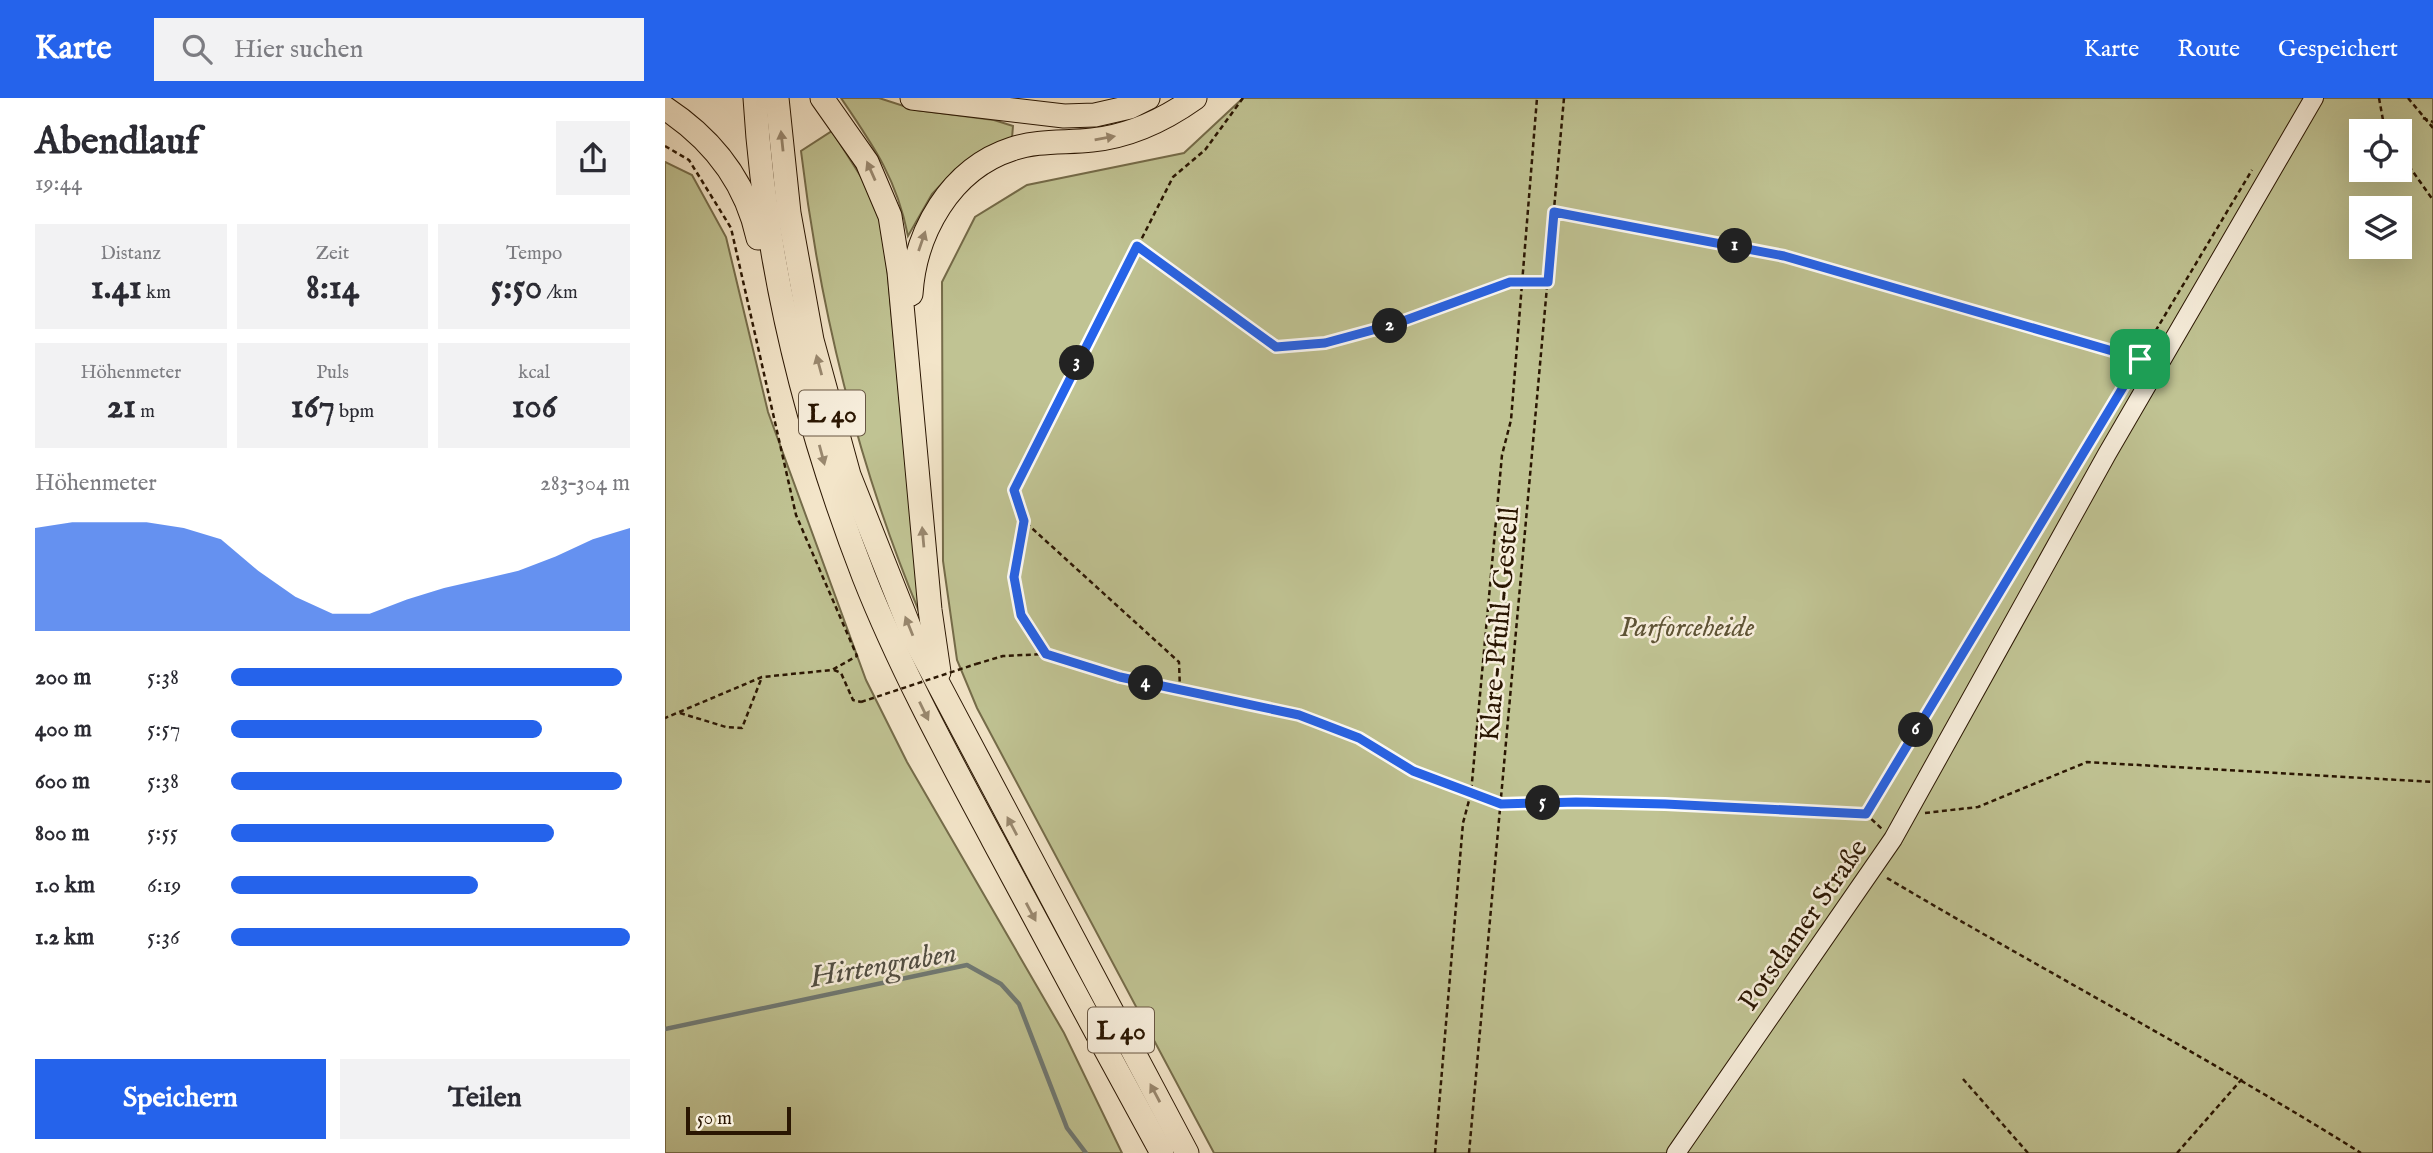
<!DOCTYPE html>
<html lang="de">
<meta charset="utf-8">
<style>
:root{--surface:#fff;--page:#f2f2f3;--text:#2b2b33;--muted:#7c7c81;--accent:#2563eb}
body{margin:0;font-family:"IM FELL English",serif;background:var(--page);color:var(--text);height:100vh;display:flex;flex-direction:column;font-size:26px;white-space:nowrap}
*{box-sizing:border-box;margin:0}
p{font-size:23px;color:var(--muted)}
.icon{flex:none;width:38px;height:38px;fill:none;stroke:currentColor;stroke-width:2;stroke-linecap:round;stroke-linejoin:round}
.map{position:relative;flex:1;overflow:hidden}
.side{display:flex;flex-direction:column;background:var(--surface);width:665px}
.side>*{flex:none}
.buttons{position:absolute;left:1684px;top:21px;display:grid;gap:14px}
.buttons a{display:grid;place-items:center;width:63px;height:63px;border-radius:0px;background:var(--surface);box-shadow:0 7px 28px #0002;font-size:35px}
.scale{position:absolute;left:21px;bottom:18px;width:105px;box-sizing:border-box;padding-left:7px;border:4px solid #2a1602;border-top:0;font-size:19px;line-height:24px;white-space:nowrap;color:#2a1602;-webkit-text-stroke:5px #f7eedc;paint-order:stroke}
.pin{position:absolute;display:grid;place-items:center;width:60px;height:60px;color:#fff;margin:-30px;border-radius:14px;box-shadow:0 4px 10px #0006}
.km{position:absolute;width:35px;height:35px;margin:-18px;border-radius:50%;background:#222;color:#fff;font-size:19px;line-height:35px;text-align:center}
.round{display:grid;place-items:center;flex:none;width:74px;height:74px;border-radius:0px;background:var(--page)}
.summary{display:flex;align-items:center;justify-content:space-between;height:119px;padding:0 35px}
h1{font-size:38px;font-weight:700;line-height:52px}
.stats{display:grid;grid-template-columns:repeat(3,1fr);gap:10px;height:119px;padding:7px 35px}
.stats div{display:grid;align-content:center;border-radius:0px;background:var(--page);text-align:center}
.stats b{font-size:35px;font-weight:700}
.stats small{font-size:19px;font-weight:400}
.stats p{font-size:19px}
.chart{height:196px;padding:14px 35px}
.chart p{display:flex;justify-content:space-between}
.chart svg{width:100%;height:126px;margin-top:7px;fill:var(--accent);opacity:.7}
.cta{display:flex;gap:14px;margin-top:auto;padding:14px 35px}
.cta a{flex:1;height:80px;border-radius:0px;background:var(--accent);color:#fff;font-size:28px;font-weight:700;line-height:80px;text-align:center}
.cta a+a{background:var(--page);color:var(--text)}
ul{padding:0 35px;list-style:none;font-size:23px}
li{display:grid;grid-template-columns:112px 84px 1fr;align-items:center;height:52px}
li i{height:18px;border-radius:9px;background:var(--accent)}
header{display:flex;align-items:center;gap:42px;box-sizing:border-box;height:98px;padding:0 35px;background:var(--accent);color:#fff}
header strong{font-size:33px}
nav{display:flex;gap:38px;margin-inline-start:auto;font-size:24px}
.search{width:490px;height:63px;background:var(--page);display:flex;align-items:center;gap:18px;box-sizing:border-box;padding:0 24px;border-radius:0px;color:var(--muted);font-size:26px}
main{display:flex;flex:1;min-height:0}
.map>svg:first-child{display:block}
.green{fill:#c0c393;stroke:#756c4a;stroke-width:2;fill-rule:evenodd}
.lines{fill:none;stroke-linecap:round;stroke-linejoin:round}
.stream{stroke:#717a74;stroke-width:4.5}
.secondary-casing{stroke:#2a1602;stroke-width:20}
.highway-casing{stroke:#2a1602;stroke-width:25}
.path{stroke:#2a1602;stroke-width:2.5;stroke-dasharray:5 3.5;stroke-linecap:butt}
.secondary{stroke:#f7eedc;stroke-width:18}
.highway{stroke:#f3e5c9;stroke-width:23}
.path-bridge{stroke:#2a1602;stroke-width:2.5;stroke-dasharray:5 3.5;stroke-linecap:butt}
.oneway{fill:#99886f}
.route-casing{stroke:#fff;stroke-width:14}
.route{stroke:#2563eb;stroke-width:9}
.labels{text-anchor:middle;stroke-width:5;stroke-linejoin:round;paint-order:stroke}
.shield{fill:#f7eedc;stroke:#685743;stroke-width:2}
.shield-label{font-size:26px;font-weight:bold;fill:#2a1602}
.street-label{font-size:28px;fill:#2a1602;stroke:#f7eedc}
.park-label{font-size:28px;font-style:italic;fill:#5e5335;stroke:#f7eedc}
.water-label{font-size:30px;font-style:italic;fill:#535044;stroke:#f7eedc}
</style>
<header>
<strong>Karte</strong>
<div class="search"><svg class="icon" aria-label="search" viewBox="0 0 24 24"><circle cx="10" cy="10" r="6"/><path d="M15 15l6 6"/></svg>Hier suchen</div>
<nav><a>Karte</a><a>Route</a><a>Gespeichert</a></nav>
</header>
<main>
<section class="side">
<div class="summary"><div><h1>Abendlauf</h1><p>19:44</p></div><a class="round"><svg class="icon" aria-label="share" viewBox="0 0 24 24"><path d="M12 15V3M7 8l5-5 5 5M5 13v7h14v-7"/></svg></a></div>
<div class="stats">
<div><p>Distanz</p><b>1.41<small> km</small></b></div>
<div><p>Zeit</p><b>8:14</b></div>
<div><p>Tempo</p><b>5:50<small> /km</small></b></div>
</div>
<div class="stats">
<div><p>Höhenmeter</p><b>21<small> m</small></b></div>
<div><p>Puls</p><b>167<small> bpm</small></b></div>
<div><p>kcal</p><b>106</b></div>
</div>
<div class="chart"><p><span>Höhenmeter</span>283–304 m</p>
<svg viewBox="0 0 160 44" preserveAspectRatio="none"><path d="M0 44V8L10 6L20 6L30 6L40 8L50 12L60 23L70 32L80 38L90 38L100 33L110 29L120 26L130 23L140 18L150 12L160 8V44z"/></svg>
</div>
<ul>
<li><b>200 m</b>5:38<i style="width:98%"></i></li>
<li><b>400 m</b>5:57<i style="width:78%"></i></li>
<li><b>600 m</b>5:38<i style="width:98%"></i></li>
<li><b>800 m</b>5:55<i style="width:81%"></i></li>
<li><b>1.0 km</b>6:19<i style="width:62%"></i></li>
<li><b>1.2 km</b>5:36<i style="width:100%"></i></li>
</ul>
<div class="cta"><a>Speichern</a><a>Teilen</a></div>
</section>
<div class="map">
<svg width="1768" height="1055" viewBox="0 0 1768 1055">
<rect width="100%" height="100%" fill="#f3e5c9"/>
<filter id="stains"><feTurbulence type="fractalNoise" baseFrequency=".00286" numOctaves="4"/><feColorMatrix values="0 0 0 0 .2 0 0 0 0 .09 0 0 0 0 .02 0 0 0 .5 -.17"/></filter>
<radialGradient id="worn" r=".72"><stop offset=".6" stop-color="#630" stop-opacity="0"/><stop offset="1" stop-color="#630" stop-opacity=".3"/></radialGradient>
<g class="green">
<path d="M176 0H214L251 12 329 22 348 28 347 40 283 79 267 96 243 138C232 81 208 47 176 0Z"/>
<path d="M578 0H1768V1055H549L312 610 292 562 278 463 277 184 310 119 362 87 519 55ZM1696 33H1734V72H1696ZM1696 110H1734V149H1696Z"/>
<path d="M167 33 205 93 219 135 255 516C193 367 155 213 136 53Z"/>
<path d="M0 64 27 77 61 139 103 314 201 582 242 664 399 935 457 1055H0Z"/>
</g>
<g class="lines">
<path class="stream" d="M0 931 302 867 336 886 354 906 402 1030 421 1055"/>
<defs>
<path id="secondary" d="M1011 1055 1228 741 1442 356 1649 0"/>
<g id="highway">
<path d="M90 0C100 164 140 327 199 479 235 570 282 656 328 742 384 847 440 951 497 1055"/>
<path d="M112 0 124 115 147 242 184 377 248 538 522 1055"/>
<path d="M157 0 202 64 225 118 234 174 265 512 274 574"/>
<path d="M247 0 399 18 430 17 465 9 483 0"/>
<path d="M0 10C47 41 81 84 93 140"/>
<path d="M246 196C250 135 285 71 347 51 373 42 401 45 427 42 466 38 499 22 530 0"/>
</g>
</defs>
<use href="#secondary" class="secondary-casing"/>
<use href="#highway" class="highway-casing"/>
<g class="path">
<path d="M1714 0 1720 33"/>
<path d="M1743 0 1768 30"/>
<path d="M1758 20 1768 24"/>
<path d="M0 48 24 62 66 130 131 417 192 558 167 572 97 579 0 620"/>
<path d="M1734 54 1768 102"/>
<path d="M889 114 1119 158 1475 261"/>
<path d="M472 148 611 249 660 245 730 226 845 184H883"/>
<path d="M358 425 349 479 356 517 381 556"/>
<path d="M311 566 338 558 381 556 455 579 634 617 694 640 748 673 836 707 911 703 1090 708 1201 716 1217 731"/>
<path d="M169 572 176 575 188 602 196 604"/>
<path d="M515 592 514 564 359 423 349 392 508 79 540 52 578 0"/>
<path d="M15 615 61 629 77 630 97 579"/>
<path d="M1202 714 1587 72"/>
<path d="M1260 715 1313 709 1422 664 1768 684"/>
<path d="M1222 780C1379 873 1541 958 1696 1055"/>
<path d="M1298 981 1363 1055"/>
<path d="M770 1055 798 725 806 695 837 357 846 322 872 0"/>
<path d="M804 1055 899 0"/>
<path d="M1512 1055 1577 981"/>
</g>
<use href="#secondary" class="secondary"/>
<use href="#highway" class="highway"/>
<path class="path-bridge" d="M196 604 311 566"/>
</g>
<defs><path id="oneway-solid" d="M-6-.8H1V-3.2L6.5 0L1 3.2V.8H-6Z" transform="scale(1.75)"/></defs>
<g class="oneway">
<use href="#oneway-solid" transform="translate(440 40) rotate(-10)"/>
<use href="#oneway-solid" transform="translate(117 43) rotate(-96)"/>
<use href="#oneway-solid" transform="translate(206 73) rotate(-114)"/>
<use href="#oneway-solid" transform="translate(257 143) rotate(-71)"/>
<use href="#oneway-solid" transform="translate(154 267) rotate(-105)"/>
<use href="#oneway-solid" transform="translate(157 357) rotate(75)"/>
<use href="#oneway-solid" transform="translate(258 439) rotate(-95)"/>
<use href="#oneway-solid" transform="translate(244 528) rotate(-112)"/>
<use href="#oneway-solid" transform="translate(259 613) rotate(64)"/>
<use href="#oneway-solid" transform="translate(347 728) rotate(-118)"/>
<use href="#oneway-solid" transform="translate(366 814) rotate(62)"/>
<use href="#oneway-solid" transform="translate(490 995) rotate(-118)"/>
</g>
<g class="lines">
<defs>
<path id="route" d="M889 114 1119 158 1475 261 1201 716 1000 706 911 704 836 706 748 673 694 640 634 617 455 579 381 556 356 517 349 479 359 423 349 392 472 148 611 249 660 245 730 226 845 184H883Z"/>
</defs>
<use href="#route" class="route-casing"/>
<use href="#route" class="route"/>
</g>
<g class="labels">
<g class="shield">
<rect x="134" y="292.5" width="66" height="45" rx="5"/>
<rect x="423" y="909.5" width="66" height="45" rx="5"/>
</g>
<g class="shield-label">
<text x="167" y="324">L 40</text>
<text x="456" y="941">L 40</text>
</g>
<g class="street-label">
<text transform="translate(833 526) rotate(-85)" y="10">Klare-Pfuhl-Gestell</text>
<text transform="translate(1137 826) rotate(-55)" y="10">Potsdamer Straße</text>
</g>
<g class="park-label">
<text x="1022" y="538">Parforceheide</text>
</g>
<g class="water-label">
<text transform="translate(218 866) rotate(-10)" y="10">Hirtengraben</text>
</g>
</g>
<rect width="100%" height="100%" filter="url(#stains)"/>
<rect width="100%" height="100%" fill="url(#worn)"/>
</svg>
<div class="buttons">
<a><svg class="icon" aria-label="locate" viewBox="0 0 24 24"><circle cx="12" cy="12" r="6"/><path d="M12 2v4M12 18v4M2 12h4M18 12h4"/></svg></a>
<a><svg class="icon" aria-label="layers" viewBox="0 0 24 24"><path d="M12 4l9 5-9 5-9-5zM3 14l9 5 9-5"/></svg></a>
</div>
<div class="scale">50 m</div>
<div class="pin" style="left:1475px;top:261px;background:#1e9e55"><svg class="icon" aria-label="arrive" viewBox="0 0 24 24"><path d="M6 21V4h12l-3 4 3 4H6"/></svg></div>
<b class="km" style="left:1070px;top:148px">1</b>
<b class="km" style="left:725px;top:228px">2</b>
<b class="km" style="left:412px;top:265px">3</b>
<b class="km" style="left:481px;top:585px">4</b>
<b class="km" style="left:878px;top:705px">5</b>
<b class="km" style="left:1251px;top:632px">6</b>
</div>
</main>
